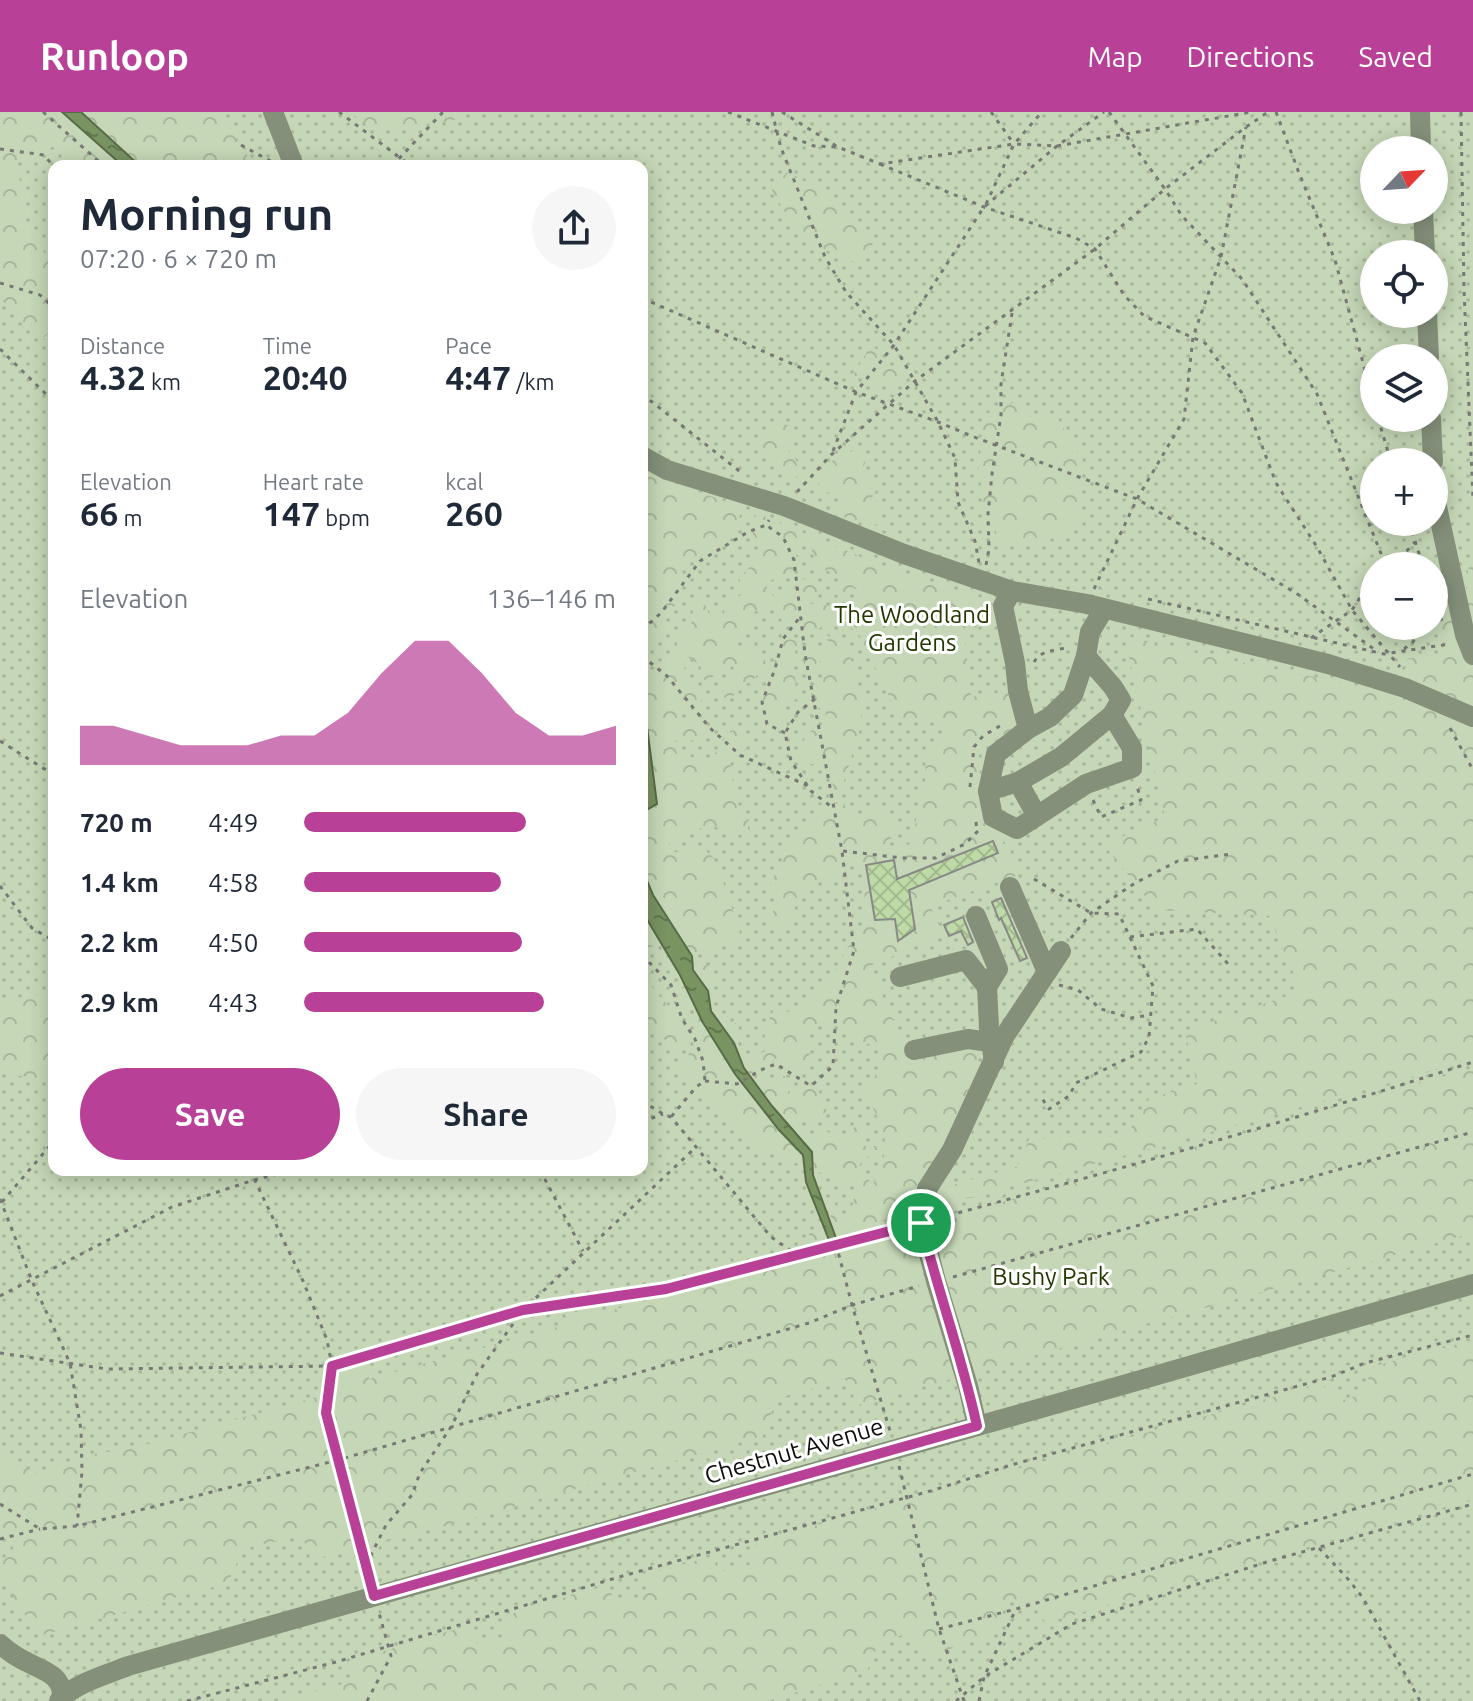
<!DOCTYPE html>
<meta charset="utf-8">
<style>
:root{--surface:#fff;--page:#f6f6f7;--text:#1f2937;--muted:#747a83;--accent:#b84197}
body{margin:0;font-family:Ubuntu,sans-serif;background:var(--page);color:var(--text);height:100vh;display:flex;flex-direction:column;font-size:30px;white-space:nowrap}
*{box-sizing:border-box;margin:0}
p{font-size:26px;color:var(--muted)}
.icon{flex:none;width:44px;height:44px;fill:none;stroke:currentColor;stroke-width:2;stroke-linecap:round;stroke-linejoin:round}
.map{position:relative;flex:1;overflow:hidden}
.drawer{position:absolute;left:48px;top:48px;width:600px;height:1016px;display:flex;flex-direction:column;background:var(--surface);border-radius:16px;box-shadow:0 4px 20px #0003}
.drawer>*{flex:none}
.needle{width:52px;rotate:65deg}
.fabs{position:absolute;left:1360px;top:24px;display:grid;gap:16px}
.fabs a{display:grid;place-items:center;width:88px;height:88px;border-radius:50%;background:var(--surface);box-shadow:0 4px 20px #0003;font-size:40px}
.pin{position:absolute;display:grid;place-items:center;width:68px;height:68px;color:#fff;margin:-34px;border:4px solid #fff;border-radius:50%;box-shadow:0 2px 8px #0007}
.round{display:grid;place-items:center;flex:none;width:84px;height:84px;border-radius:42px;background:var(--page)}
.summary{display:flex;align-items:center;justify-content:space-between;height:136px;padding:0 32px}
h1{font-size:44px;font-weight:700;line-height:60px}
.figures{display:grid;grid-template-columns:repeat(3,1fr);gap:12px;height:136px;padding:8px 32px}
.figures div{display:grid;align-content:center}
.figures b{font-size:34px;font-weight:700}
.figures small{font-size:22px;font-weight:400}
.figures p{font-size:22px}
.chart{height:224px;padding:16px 32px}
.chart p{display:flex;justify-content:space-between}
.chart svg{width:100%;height:144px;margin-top:8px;fill:var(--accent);opacity:.7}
.button{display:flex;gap:16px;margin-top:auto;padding:16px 32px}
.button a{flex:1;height:92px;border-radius:48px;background:var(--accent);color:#fff;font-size:32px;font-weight:700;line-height:92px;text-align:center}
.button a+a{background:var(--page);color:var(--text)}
ul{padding:0 32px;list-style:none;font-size:26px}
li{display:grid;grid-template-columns:128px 96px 1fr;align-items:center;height:60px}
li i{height:20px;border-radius:10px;background:var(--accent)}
header{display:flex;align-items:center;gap:48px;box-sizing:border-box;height:112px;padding:0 40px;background:var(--accent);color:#fff}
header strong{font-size:38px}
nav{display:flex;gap:44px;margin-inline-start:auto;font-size:28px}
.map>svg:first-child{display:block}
.grass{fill:url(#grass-dots);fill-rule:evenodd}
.forest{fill:url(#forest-crowns);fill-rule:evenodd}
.water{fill:url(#water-ripples);stroke:#596b48;stroke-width:2}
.building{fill:url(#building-cross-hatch);stroke:#898a87;stroke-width:2}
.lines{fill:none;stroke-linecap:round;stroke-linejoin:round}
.path{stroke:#787977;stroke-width:3;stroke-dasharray:4 6;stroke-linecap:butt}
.minor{stroke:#84907a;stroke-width:20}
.route-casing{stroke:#fff;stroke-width:16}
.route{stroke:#b84197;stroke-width:10}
.labels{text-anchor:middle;stroke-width:6;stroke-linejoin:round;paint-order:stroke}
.park-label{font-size:24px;fill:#223a00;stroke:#fff}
.street-label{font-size:24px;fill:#0d0d0c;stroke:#fff}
</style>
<header>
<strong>Runloop</strong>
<nav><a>Map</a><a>Directions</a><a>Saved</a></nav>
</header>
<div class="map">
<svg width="1473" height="1589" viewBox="0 0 1473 1589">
<defs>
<pattern id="grass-dots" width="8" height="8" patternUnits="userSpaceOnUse" patternTransform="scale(2)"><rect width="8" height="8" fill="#c5d7b6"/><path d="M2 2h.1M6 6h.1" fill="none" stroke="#a8b79b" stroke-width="1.8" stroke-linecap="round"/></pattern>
<pattern id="forest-crowns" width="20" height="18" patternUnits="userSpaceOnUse" patternTransform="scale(2)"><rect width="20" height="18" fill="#c5d7b6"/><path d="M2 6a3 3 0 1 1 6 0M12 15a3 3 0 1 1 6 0" fill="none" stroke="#a8b79b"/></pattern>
<pattern id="water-ripples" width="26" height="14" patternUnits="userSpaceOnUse" patternTransform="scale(2)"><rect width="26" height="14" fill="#799361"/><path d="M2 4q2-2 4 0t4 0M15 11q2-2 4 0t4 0" fill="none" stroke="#62764e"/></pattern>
<pattern id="building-cross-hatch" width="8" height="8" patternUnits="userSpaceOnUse" patternTransform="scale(2)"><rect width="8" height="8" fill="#bedaa6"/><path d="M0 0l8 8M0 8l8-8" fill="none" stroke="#a2ba8e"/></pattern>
</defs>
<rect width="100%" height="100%" fill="#e3e5e2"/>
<path class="grass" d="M0 0H1473V1589H0ZM1374 38H1434V98H1374ZM54 54H642V1058H54ZM1374 142H1434V202H1374ZM1374 246H1434V306H1374ZM1374 350H1434V410H1374ZM1374 454H1434V514H1374Z"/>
<g class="forest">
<path d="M0 0H217L255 54H66L57 33 10 54 29 81 22 91V104L54 157V217L43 226 54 239V243L0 186Z"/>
<path d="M350 0H461L453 9 373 18Z"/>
<path d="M788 60 824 80 873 132 859 153 824 137 789 107 770 75Z"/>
<path d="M871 233 882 241 883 256 900 253 907 266 898 273 881 272 853 264Z"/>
<path d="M1015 290 1029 301 1057 305 1083 349 1079 385 1083 411 1035 435 1001 432 983 389 979 356 983 303Z"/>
<path d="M781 312 793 314 794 323 785 334C790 341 801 353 803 360L794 367 760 333Z"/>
<path d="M863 334 867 345 863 356V366L872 367 878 376 871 387 883 395 878 413 834 403 839 387 834 380 823 381 818 370 832 349Z"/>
<path d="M642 357 665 368 744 396 733 417 718 438 683 452 680 486 666 506 667 520 662 529H644L646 541 642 545Z"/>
<path d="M756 401 895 459 983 486 1003 494 1006 512 964 517 971 585 1009 579 1021 610 979 640 981 699 1010 737 1016 764 931 794 940 824 870 854 908 945 975 933 981 962 918 1100 903 1094 880 1111 886 1123 1473 956V1121L858 1293 845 1267 776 1288 763 1324 449 1413 311 1448 302 1423 243 1437 228 1471 39 1524 0 1464V1446L15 1443 8 1420 0 1415V1342L35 1362 98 1341 126 1338 338 1279 334 1265V1244L359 1236 368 1251 369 1267 571 1211V1198C585 1191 590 1188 602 1201L806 1145 805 1133 810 1120 835 1115 824 1088 833 1086 843 1113 849 1112 856 1075 765 1039 655 939 682 956 699 920 708 919 694 893 686 895 678 905 688 924 674 936 642 907V867H645L669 895C676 890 679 880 685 874L662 832 642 837V557L650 566 657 551 671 545 682 518 692 510 693 490 701 488 708 497 709 505 723 504 727 490 745 481 739 466 763 442 752 425ZM803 428 811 433C814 453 821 458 840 463V470L835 483 847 484 853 475 860 481 862 487 850 489 839 501 822 491 810 492 819 483 814 469 803 467 801 479 773 484 764 471 799 458 796 441ZM773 495 783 510 791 509 797 523C810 520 821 520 830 531L825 541 813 535 804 549V558L814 560 817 549 828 550 824 562 807 589 826 600 824 616 808 621 798 639 806 651 822 654 834 675 841 679 859 621 863 589 848 538 818 517 835 507 858 520 899 605 947 613 949 625 926 634 925 674 917 700 913 731 899 735H885L898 716 880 693 862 704 846 697 844 691 818 693 810 714 786 739 770 773 777 794 769 805 782 818 793 810 796 790 820 770 839 762 847 750 862 755 867 812 847 836 831 868 799 900 773 899 764 917 766 938 760 943 738 942 734 931 741 921 736 911 721 913 711 899 708 879 718 868 707 853 693 857 692 844 734 829 740 821 716 748 704 737 668 741 670 728 710 713 747 725 749 706 737 695 730 650 746 637 744 614C727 619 718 633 712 649L697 648 665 630 668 623 676 629 698 628 704 618 696 609H683L679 604 699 591 706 581 698 572 681 566 685 555 682 548 688 545 701 554 699 563 707 570 729 551 735 557 721 583 728 588 760 561 773 555 758 593 763 613 780 616 786 586 799 588 794 576 796 570 792 554 798 530C779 520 778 543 773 554L767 553 758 532 742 535 733 534 734 523 752 511V500ZM837 909 859 933 878 931 883 954 863 978C883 1016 896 1029 873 1071L855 1058 867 1045 878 1043 879 1034H864L860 1031 867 1020 856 1013 844 1028 826 1019 806 1027 793 1013 827 1000 823 987 815 972 787 983 793 969 782 963 770 971 766 959 774 947 782 946 794 960 810 958 809 916Z"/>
<path d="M1473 438V945L1419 963 925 1098 932 1079 1018 1054 1029 1027 1125 1025 1149 987 1197 972 1185 919 1301 879 1269 804 1156 798 1104 733 1165 705 1124 523 1173 536 1401 583 1407 547 1424 543 1440 546 1450 521 1438 511 1443 488 1467 479 1468 459Z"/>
<path d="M37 882 54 891V997L49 993 51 967 0 962V904L2 889Z"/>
<path d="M1473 1228V1387L1046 1511 1026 1484 1008 1490 991 1524 928 1544 911 1520 879 1531 867 1559 767 1589H279L349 1570 355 1548 466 1514 476 1531 502 1525 514 1500 608 1473 615 1491 645 1484 648 1462 713 1444 718 1460 753 1452 757 1430 1320 1272 1344 1288 1365 1281 1371 1255Z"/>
</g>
<g class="water">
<path d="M62 0H81L140 54H123Z"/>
<path d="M642 576 657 692 648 697 642 693Z"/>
<path d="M642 757 653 783 692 844 693 858 708 879 711 899 734 931 744 956 772 994 812 1040 813 1063 836 1126 829 1128 806 1070 803 1043 779 1018 735 962 702 909 680 863 642 799Z"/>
</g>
<g class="building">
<path d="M993 729 998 741 909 778 915 817 898 829 895 807 875 808 866 753 894 748 897 767Z"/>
<path d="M1001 786 1027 846 1020 849 1001 806 999 808 992 790Z"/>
<path d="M963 805 973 830 968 833 961 819 949 824 944 813Z"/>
</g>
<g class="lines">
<g class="path">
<path d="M43 0 104 54"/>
<path d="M339 0 411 54"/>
<path d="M728 0 814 34 837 35"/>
<path d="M772 0 781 36 825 145 846 180 894 233 938 310 955 346 958 390 975 429 979 451"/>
<path d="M782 0 838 35 880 52 1014 32 1057 34 1251 0"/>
<path d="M991 0 1014 32"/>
<path d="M1109 0 1165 77 1182 104 1242 167 1317 282 1386 454"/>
<path d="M1276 0 1299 61 1335 148 1374 291"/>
<path d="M1461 0 1464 178 1473 387"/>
<path d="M241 33 272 50"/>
<path d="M0 37 44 43 54 55"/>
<path d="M880 52 984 95 1076 126 1095 137 1124 183 1144 204 1205 231 1242 281 1276 371 1317 435 1352 498 1400 555"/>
<path d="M392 54 443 0"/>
<path d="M986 92 1014 32 1042 0"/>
<path d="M0 171 40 183 54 196"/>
<path d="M642 186 856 280 938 310 969 323 1137 387 1296 481 1378 540"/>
<path d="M0 237 54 290"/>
<path d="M642 282 743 362"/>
<path d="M1378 306 1391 350"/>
<path d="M833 339 856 280 894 233 984 95 1057 34 1104 0"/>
<path d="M797 380 831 343 915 269 1095 137 1165 77 1246 15 1268 0"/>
<path d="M1409 410 1423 454"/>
<path d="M986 453 989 437 988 402 992 362 1001 303V272L1013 195"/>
<path d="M1393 454 1415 430"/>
<path d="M1094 477 1137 387 1184 307 1193 225 1221 145 1246 15"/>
<path d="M1434 486 1442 509"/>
<path d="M1148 487 1384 542 1450 532"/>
<path d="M642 518 661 501 700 449 748 420 766 413 769 408"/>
<path d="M1311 526 1352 498 1361 484 1374 472"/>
<path d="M1404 537 1413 530 1421 514"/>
<path d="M642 544 667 564 710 616 740 643 808 674"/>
<path d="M1034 550C1042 537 1056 539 1068 535"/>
<path d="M815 587 798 600 785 621 791 649 811 679 833 696"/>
<path d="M1450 616 1473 658"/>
<path d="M785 621 767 612 762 590 775 557 783 527 800 505"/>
<path d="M0 629 54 663"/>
<path d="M970 675 974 635 983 624 1005 611"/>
<path d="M1093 688 1101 705 1141 688 1136 671"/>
<path d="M976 710 977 720"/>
<path d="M843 739 902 746H936L965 732 978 719"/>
<path d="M1034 767 1091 801 1119 802 1153 874 1149 925 1141 940 1076 971 1069 984 1049 997 1041 985"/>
<path d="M0 774 32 816 54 829"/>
<path d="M1130 825 1197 817 1228 852"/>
<path d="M1071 826 1091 801 1135 771 1178 749 1232 742"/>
<path d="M642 843 671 873 682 907 695 927 703 949 705 969 696 975 671 1005"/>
<path d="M1059 873 1078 878 1101 897 1131 906 1150 903"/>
<path d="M705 969 737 972 763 957 776 952 811 974 833 954 836 895 854 839 842 739 805 542 794 448 783 425 766 413"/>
<path d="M642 989 663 1002 671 1005 771 1125 796 1142 809 1141 836 1132 905 1115"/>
<path d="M642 1010 663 1002"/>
<path d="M250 1058 303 1169 327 1228 332 1254 326 1301 369 1466"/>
<path d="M540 1058 583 1139"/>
<path d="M0 1087 32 1169 70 1251 81 1318 82 1360 77 1414"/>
<path d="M2 1090 54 1029"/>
<path d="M939 1106C1118 1058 1297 1007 1473 950"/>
<path d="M836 1132 852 1193 890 1319"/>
<path d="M953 1165 1473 1020"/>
<path d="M0 1184 172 1095 254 1068 293 1058"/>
<path d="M0 1241 107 1257 332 1254 523 1198 695 1036"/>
<path d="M899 1354 939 1517 964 1589"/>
<path d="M0 1392 40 1417 77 1414 338 1348 809 1211 852 1193 919 1174"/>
<path d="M0 1427 40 1417"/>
<path d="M1319 1436 1348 1467 1363 1486 1420 1589"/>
<path d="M366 1453 386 1413 412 1383 420 1361 451 1315 477 1262 523 1198 666 1177 796 1142"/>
<path d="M939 1517 1016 1497 1473 1362"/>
<path d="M187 1589 336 1550 619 1465 934 1378 1011 1353 1331 1265 1365 1251 1473 1223"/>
<path d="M367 1589 391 1544 379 1501"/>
<path d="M956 1589 984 1565 1072 1512 1270 1449 1473 1392"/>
<path d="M979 1589 984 1565 1016 1497"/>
</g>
<g class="minor">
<path d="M273 0 294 54"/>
<path d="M1420 0 1421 38"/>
<path d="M1423 98 1425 142"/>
<path d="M1427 202 1429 246"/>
<path d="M1431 306 1433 350"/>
<path d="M642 344 667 358 784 394 904 442 1012 479 1087 492 1328 552 1405 576 1473 605"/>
<path d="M1434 381 1465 523 1473 543"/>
<path d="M1012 479 1003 494 1015 551 1018 579 1028 617"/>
<path d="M1104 497 1090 520 1086 544 1073 583 1050 605 1028 617 996 642 988 679 993 705 1017 717 1086 672 1132 656V636L1112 603"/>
<path d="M1018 670 1037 704"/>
<path d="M988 679 1018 670 1061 645 1112 603 1121 588 1113 575 1086 544"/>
<path d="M1010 775 1047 860"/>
<path d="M976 804 998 857 987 875 989 915 994 950"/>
<path d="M900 865 966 848 987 875"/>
<path d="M914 938 968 927 990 930"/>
<path d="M977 1314 968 1274 936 1169 921 1111 922 1099 927 1077 952 1038 1004 925 1061 839"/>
<path d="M0 1532C8 1539 18 1546 27 1550 44 1559 62 1563 62 1584"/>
<path d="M59 1589C75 1571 106 1563 128 1554L1130 1271 1473 1172"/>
</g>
</g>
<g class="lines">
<defs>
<path id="route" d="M921 1111C938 1179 962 1245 977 1314L374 1484 326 1301 332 1254 523 1198 666 1177Z"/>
</defs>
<use href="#route" class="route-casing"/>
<use href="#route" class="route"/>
</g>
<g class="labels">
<g class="park-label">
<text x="912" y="511">The Woodland<tspan x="912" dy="28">Gardens</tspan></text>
<text x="1051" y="1173">Bushy Park</text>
</g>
<g class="street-label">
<text transform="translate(794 1339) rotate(-16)" y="8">Chestnut Avenue</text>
</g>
</g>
</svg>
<div class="fabs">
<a><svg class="needle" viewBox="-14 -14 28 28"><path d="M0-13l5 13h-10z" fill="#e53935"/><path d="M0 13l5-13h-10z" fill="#747a83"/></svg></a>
<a><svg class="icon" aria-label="locate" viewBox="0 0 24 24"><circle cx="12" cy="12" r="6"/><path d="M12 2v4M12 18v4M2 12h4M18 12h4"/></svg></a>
<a><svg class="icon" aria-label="layers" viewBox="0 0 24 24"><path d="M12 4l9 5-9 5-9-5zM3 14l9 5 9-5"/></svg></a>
<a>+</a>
<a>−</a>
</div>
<div class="pin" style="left:921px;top:1111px;background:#1e9e55"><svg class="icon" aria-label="arrive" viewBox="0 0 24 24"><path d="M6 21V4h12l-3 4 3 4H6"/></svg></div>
<section class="drawer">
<div class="summary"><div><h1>Morning run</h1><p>07:20 · 6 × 720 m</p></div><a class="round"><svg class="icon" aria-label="share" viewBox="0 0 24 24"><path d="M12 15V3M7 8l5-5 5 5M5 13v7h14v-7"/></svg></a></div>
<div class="figures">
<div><p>Distance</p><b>4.32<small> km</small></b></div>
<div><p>Time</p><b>20:40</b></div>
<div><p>Pace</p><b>4:47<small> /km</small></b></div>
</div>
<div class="figures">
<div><p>Elevation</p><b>66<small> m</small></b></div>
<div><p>Heart rate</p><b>147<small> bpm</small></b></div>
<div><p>kcal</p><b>260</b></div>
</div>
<div class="chart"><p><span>Elevation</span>136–146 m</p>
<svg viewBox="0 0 160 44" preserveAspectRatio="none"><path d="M0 44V32L10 32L20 35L30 38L40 38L50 38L60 35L70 35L80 28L90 16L100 6L110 6L120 16L130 28L140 35L150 35L160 32V44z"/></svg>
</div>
<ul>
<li><b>720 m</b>4:49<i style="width:71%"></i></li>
<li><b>1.4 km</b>4:58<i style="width:63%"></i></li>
<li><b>2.2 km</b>4:50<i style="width:70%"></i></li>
<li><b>2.9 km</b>4:43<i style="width:77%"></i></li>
</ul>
<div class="button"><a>Save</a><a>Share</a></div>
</section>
</div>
